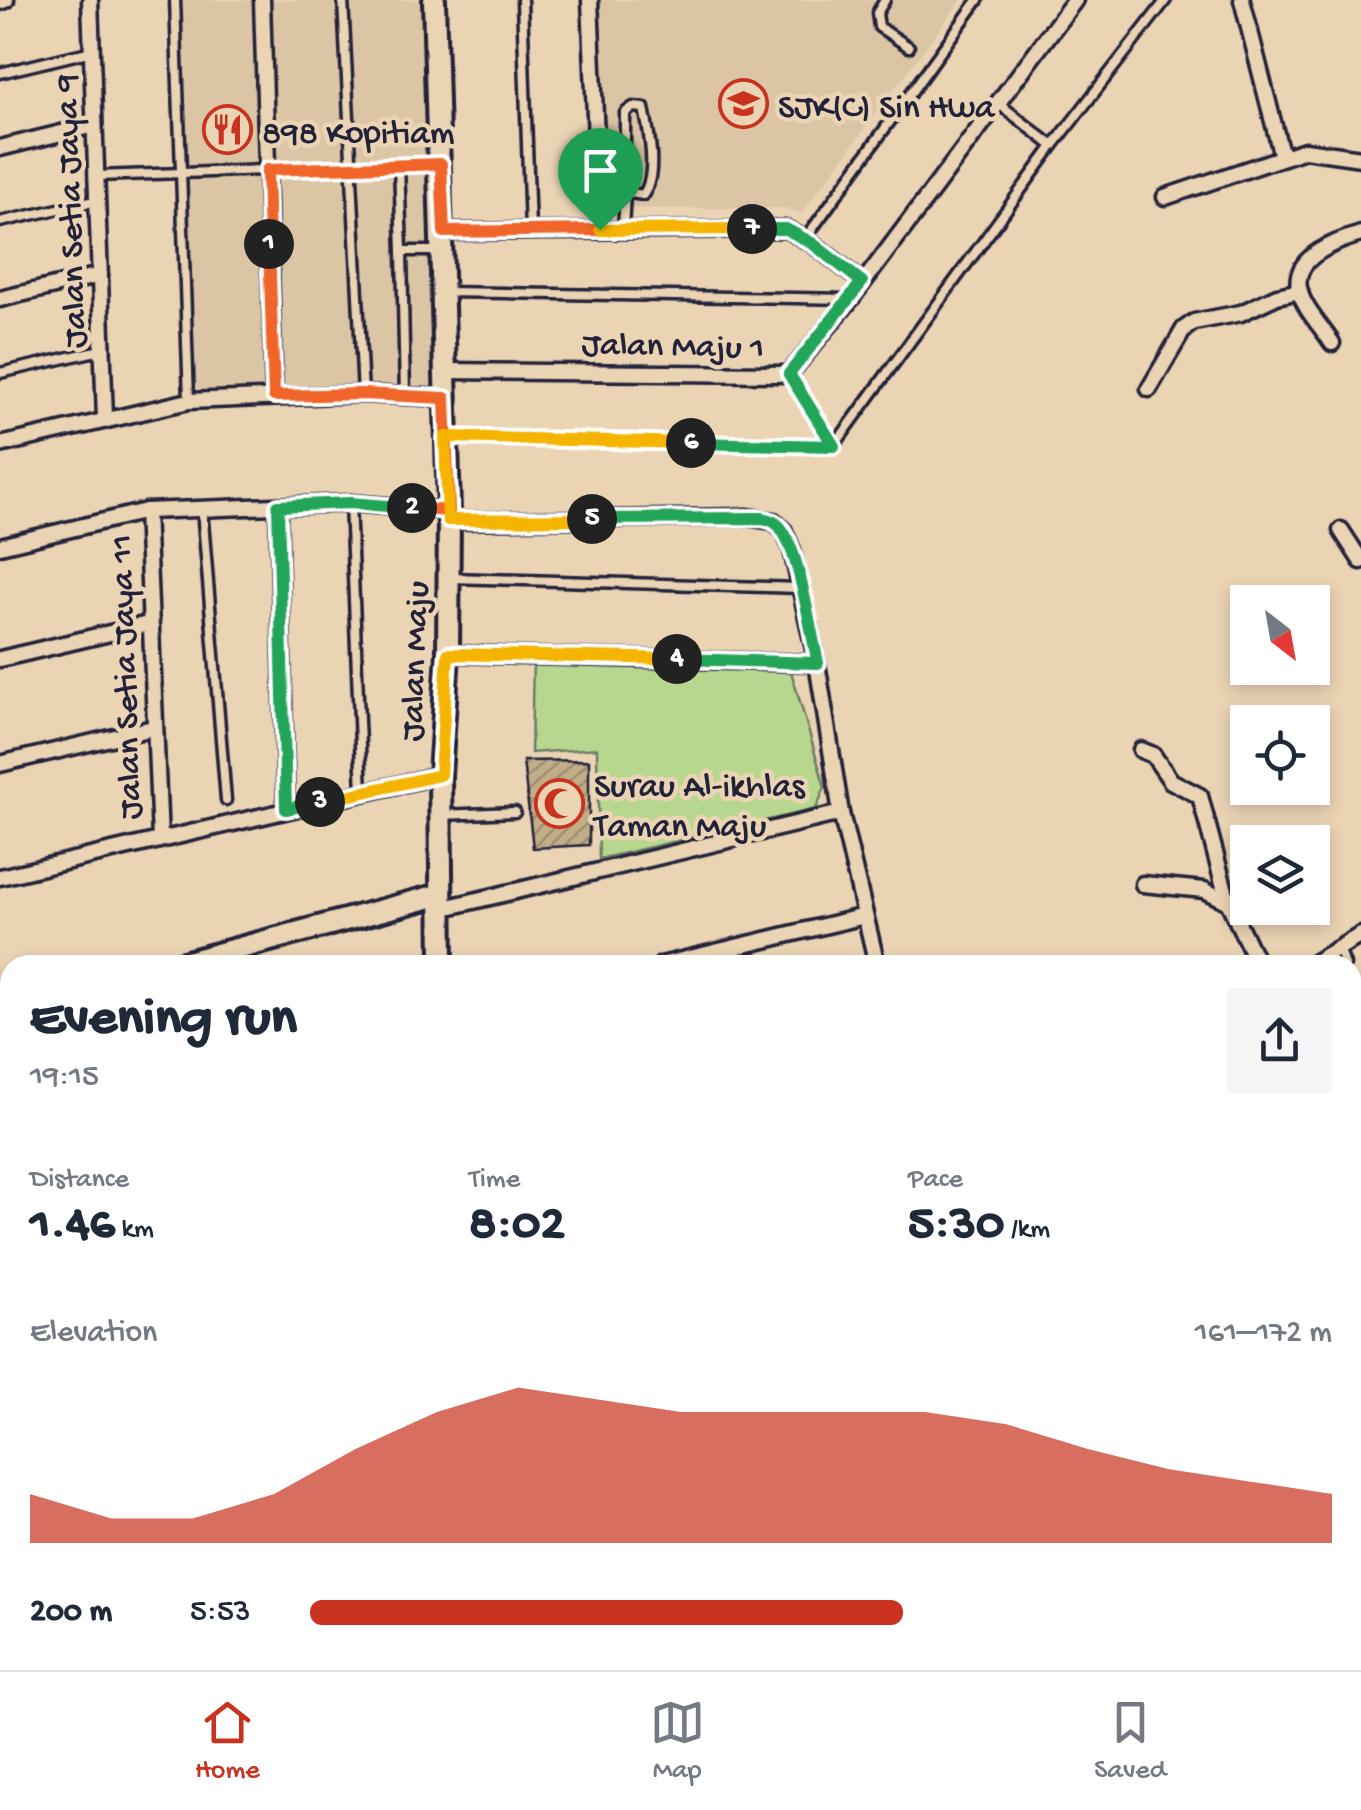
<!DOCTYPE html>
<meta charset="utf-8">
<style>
:root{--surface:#fff;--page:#f6f6f7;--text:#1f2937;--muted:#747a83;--line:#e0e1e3;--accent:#c8321e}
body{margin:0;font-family:"Gochi Hand",sans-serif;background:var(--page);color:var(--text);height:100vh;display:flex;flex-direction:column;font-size:38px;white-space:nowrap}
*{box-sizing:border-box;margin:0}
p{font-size:32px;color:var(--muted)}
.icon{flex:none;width:55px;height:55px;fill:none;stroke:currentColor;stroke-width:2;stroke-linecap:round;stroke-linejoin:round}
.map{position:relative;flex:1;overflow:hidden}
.drawer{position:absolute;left:0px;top:955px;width:1362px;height:715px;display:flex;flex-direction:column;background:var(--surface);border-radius:30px 30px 0 0;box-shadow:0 5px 15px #0003}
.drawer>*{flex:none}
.needle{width:65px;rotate:149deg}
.tools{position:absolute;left:1230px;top:585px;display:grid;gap:20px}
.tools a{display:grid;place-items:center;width:100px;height:100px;border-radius:0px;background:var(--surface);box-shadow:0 5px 15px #0003;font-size:50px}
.pin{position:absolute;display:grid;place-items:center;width:85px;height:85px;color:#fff;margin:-102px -42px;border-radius:50% 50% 50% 0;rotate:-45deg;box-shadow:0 0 10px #0007}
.pin .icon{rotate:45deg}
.km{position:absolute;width:50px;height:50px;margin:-25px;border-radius:50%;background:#222;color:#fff;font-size:28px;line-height:50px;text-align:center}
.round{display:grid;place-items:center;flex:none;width:105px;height:105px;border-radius:0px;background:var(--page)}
.head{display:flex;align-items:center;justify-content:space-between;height:170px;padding:0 30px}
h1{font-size:55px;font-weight:700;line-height:75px}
.metrics{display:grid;grid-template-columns:repeat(3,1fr);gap:15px;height:170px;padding:10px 30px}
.metrics div{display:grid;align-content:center}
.metrics b{font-size:50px;font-weight:700}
.metrics small{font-size:28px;font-weight:400}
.metrics p{font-size:28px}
.chart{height:280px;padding:20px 30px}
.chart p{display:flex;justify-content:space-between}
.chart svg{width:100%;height:180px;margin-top:10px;fill:var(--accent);opacity:.7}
ul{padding:0 30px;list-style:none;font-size:32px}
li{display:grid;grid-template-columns:160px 120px 1fr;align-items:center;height:75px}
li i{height:25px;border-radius:12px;background:var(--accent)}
.tab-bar{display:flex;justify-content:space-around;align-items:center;height:140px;border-top:2px solid var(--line);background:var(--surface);font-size:28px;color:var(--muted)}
.tab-bar a{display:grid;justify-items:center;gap:5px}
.tab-bar .on{color:var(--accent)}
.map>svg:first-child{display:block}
.built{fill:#dbc5a5}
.park{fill:#b7d78f;stroke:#6c7c65;stroke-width:2.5}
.building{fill:url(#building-hatch);stroke:#22223b;stroke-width:2.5}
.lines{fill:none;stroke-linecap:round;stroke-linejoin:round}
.lane-casing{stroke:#22223b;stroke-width:15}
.street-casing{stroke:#22223b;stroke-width:21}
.secondary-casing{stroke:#22223b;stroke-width:28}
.lane{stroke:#ebd4b4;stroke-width:8}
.street{stroke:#ebd4b4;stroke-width:14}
.secondary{stroke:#ebd4b4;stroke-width:20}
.split-1-casing{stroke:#fff;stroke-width:20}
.split-2-casing{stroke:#fff;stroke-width:20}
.split-3-casing{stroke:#fff;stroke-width:20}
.split-4-casing{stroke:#fff;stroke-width:20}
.split-5-casing{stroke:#fff;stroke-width:20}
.split-6-casing{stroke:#fff;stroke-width:20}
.split-7-casing{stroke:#fff;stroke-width:20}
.split-8-casing{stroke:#fff;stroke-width:20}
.split-1{stroke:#f0652b;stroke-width:12}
.split-2{stroke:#f0652b;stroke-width:12}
.split-3{stroke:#22a559;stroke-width:12}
.split-4{stroke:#f5b400;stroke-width:12}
.split-5{stroke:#22a559;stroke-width:12}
.split-6{stroke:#f5b400;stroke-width:12}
.split-7{stroke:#22a559;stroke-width:12}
.split-8{stroke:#f5b400;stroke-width:12}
.labels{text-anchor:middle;stroke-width:9;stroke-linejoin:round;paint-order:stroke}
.poi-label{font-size:35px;fill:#22223b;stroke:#ebd4b4;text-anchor:start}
.street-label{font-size:35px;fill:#22223b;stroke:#ebd4b4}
</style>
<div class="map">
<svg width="1361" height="1670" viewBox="0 0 1361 1670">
<defs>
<pattern id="building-hatch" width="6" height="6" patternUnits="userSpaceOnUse" patternTransform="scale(2.5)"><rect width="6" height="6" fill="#c2ad89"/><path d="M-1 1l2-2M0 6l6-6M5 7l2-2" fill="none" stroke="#9d8c71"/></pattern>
</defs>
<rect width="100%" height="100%" fill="#ebd4b4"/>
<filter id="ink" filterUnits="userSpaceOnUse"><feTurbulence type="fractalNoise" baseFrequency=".01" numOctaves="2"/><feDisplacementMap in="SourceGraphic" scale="20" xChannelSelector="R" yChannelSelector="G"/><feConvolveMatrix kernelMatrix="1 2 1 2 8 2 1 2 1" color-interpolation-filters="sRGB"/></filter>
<g filter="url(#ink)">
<g class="built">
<path d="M172 0H425L436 403 359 399 185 408Z"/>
<path d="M600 0H961L801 214 786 208 606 209Z"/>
<path d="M10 1034V1330L0 1282V1037Z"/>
</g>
<path class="park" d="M533 661 790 668 825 787 816 809 599 859 597 748 531 753Z"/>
<path class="building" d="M589 760V845L533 848 523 761Z"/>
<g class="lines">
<defs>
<g id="lane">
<path d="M175 0 189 400"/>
<path d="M343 0 363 394"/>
<path d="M522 0 530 230"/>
<path d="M885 0 877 13 879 27 909 47"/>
<path d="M0 73 92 51"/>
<path d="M998 103 1053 146"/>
<path d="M633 107 644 108C649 132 658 175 643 195L625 192V113Z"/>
<path d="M399 165 402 251"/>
<path d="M97 176 437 164"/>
<path d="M0 222 99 200"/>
<path d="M623 230 625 192"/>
<path d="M805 239 978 0"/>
<path d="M445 292 851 299"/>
<path d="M0 373 105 349"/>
<path d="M789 374 834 446"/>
<path d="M405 396 402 251H439"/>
<path d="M450 437 834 446 1053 146 1166 0"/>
<path d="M350 503 362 793"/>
<path d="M202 509 226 800"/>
<path d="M450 578 800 588"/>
<path d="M441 815 515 812"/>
<path d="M1339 949 1345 965"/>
<path d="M1352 985 1361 1008"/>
<path d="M0 1195 10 1218"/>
<path d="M387 1660 390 1670"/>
<path d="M524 1660 527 1670"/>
<path d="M552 1660 554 1670"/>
<path d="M715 1660 718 1670"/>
<path d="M27 1670 87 1660"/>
</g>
<g id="street">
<path d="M90 0 105 419"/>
<path d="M262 0 274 396"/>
<path d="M590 0 600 231"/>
<path d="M1242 0 1282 157"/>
<path d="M0 2 6 0"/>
<path d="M0 148 94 125"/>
<path d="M1165 197 1305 150 1361 158"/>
<path d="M444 232 786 229 812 243 862 282"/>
<path d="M0 299 100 275"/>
<path d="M1332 343C1322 327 1302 307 1299 288 1293 256 1337 241 1361 234"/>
<path d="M445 371 789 374 851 299 1075 0"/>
<path d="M1149 389 1184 329 1194 322 1241 313 1277 296 1300 291"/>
<path d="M0 445 189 401 363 394 445 398"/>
<path d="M278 506 286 809"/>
<path d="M146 511 160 839"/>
<path d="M448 521 747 517 774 521 784 531 792 550 817 663 841 813 877 965"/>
<path d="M1341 530 1361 561"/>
<path d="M0 546 146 511 350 503 449 511"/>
<path d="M448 654 817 663"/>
<path d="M0 659 148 624"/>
<path d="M1141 750 1153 755 1171 781 1200 796 1228 902"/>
<path d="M0 764 153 728"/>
<path d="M0 877 440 775"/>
<path d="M1143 884 1204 890 1228 902 1258 965"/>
<path d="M440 909 841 813"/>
<path d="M661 965 865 916"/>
<path d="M1310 965 1361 935"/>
<path d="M0 1329 10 1375"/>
<path d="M0 1387 10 1386"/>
<path d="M1352 1530 1361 1517"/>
<path d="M0 1603 10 1601"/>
<path d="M77 1660 79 1670"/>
<path d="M630 1660 633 1670"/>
<path d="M796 1660 799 1670"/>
<path d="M1043 1660 1046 1670"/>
<path d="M987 1670 1021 1660"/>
</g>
<g id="secondary">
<path d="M434 0 449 511 448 654 440 775 442 965"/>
<path d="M176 965 439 895"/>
<path d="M0 1018 10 1015"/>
<path d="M284 1660 288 1670"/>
<path d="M1321 1660 1341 1670"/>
</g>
</defs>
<use href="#lane" class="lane-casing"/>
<use href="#street" class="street-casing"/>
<use href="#secondary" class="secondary-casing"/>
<use href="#lane" class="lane"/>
<use href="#street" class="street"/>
<use href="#secondary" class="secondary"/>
</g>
</g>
<g class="lines" filter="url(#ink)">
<defs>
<path id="split-1" d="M269 244 267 170 441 164 444 232 600 230"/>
<path id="split-2" d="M269 244 274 396 363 394 445 398 449 511 412 508"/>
<path id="split-3" d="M320 802 286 809 278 506 350 503 412 508"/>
<path id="split-4" d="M320 802 440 775 448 654 677 659"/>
<path id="split-5" d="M592 519 762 518C771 520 777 522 782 530 800 556 810 629 818 663L677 659"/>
<path id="split-6" d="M592 519 448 520 445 437 691 443"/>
<path id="split-7" d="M691 443 834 446 789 374 862 282 812 243 786 229H752"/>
<path id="split-8" d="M600 230 752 229"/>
</defs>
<use href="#split-1" class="split-1-casing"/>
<use href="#split-2" class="split-2-casing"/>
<use href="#split-3" class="split-3-casing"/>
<use href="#split-4" class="split-4-casing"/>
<use href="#split-5" class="split-5-casing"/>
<use href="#split-6" class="split-6-casing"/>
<use href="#split-7" class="split-7-casing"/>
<use href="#split-8" class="split-8-casing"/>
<use href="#split-1" class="split-1"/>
<use href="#split-2" class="split-2"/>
<use href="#split-3" class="split-3"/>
<use href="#split-4" class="split-4"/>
<use href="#split-5" class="split-5"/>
<use href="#split-6" class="split-6"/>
<use href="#split-7" class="split-7"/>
<use href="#split-8" class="split-8"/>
</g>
<defs>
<symbol id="school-ring" viewBox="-11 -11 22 22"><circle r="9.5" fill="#ebd4b4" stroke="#c8321e" stroke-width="1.5"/><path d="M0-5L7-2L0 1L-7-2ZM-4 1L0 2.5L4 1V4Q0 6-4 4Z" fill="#c8321e"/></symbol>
<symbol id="restaurant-ring" viewBox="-11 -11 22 22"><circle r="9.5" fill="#ebd4b4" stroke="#c8321e" stroke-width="1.5"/><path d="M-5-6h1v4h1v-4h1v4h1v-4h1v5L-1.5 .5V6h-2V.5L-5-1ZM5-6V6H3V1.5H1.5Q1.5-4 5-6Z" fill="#c8321e"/></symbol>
<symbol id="mosque-ring" viewBox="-11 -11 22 22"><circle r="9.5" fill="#ebd4b4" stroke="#c8321e" stroke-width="1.5"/><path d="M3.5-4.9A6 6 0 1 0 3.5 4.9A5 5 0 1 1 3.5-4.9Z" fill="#c8321e"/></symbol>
</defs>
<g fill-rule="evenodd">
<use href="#school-ring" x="716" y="76" width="55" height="55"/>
<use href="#restaurant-ring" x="200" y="102" width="55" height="55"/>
<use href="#mosque-ring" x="532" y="776" width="55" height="55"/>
</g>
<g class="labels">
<g class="poi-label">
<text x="778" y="116">SJK(C) Sin Hwa</text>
<text x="262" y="142">898 Kopitiam</text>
<text x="594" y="795">Surau Al-ikhlas<tspan x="594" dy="40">Taman Maju</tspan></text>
</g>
<g class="street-label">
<text transform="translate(68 211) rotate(-92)" y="12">Jalan Setia Jaya 9</text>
<text transform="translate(673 343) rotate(1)" y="12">Jalan Maju 1</text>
<text transform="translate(412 661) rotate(-88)" y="12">Jalan Maju</text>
<text transform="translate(123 677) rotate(-92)" y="12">Jalan Setia Jaya 11</text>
</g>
</g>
</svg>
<div class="tools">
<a><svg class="needle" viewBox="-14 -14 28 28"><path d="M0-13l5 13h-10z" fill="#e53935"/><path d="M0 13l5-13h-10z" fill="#747a83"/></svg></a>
<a><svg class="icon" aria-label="locate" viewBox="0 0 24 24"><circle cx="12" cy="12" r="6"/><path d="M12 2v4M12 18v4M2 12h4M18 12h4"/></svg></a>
<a><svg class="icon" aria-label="layers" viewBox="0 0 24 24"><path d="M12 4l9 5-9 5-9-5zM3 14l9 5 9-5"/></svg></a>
</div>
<div class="pin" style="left:600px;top:230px;background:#1e9e55"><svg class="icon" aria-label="arrive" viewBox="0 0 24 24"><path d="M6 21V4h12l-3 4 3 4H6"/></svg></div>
<b class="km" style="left:269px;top:244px">1</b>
<b class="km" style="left:412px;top:508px">2</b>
<b class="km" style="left:320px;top:802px">3</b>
<b class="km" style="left:677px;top:659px">4</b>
<b class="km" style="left:592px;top:519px">5</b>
<b class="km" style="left:691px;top:443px">6</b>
<b class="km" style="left:752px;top:229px">7</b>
<section class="drawer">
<div class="head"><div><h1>Evening run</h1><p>19:15</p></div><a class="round"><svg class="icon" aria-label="share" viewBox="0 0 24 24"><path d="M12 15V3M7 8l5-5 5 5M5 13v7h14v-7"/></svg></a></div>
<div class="metrics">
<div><p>Distance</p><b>1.46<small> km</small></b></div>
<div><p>Time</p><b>8:02</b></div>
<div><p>Pace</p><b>5:30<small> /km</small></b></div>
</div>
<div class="chart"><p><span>Elevation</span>161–172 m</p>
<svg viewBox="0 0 160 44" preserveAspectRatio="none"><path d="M0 44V32L10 38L20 38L30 32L40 21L50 12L60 6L70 9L80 12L90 12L100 12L110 12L120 15L130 21L140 26L150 29L160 32V44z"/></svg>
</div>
<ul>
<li><b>200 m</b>5:53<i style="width:58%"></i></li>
</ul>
</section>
</div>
<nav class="tab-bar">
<a class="on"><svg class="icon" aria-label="home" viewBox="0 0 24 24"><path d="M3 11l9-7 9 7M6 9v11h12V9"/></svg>Home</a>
<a><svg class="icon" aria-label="map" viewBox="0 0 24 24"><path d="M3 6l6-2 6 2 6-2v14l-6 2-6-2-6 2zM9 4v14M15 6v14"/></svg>Map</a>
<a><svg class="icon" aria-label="saved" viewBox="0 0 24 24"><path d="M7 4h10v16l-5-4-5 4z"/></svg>Saved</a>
</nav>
